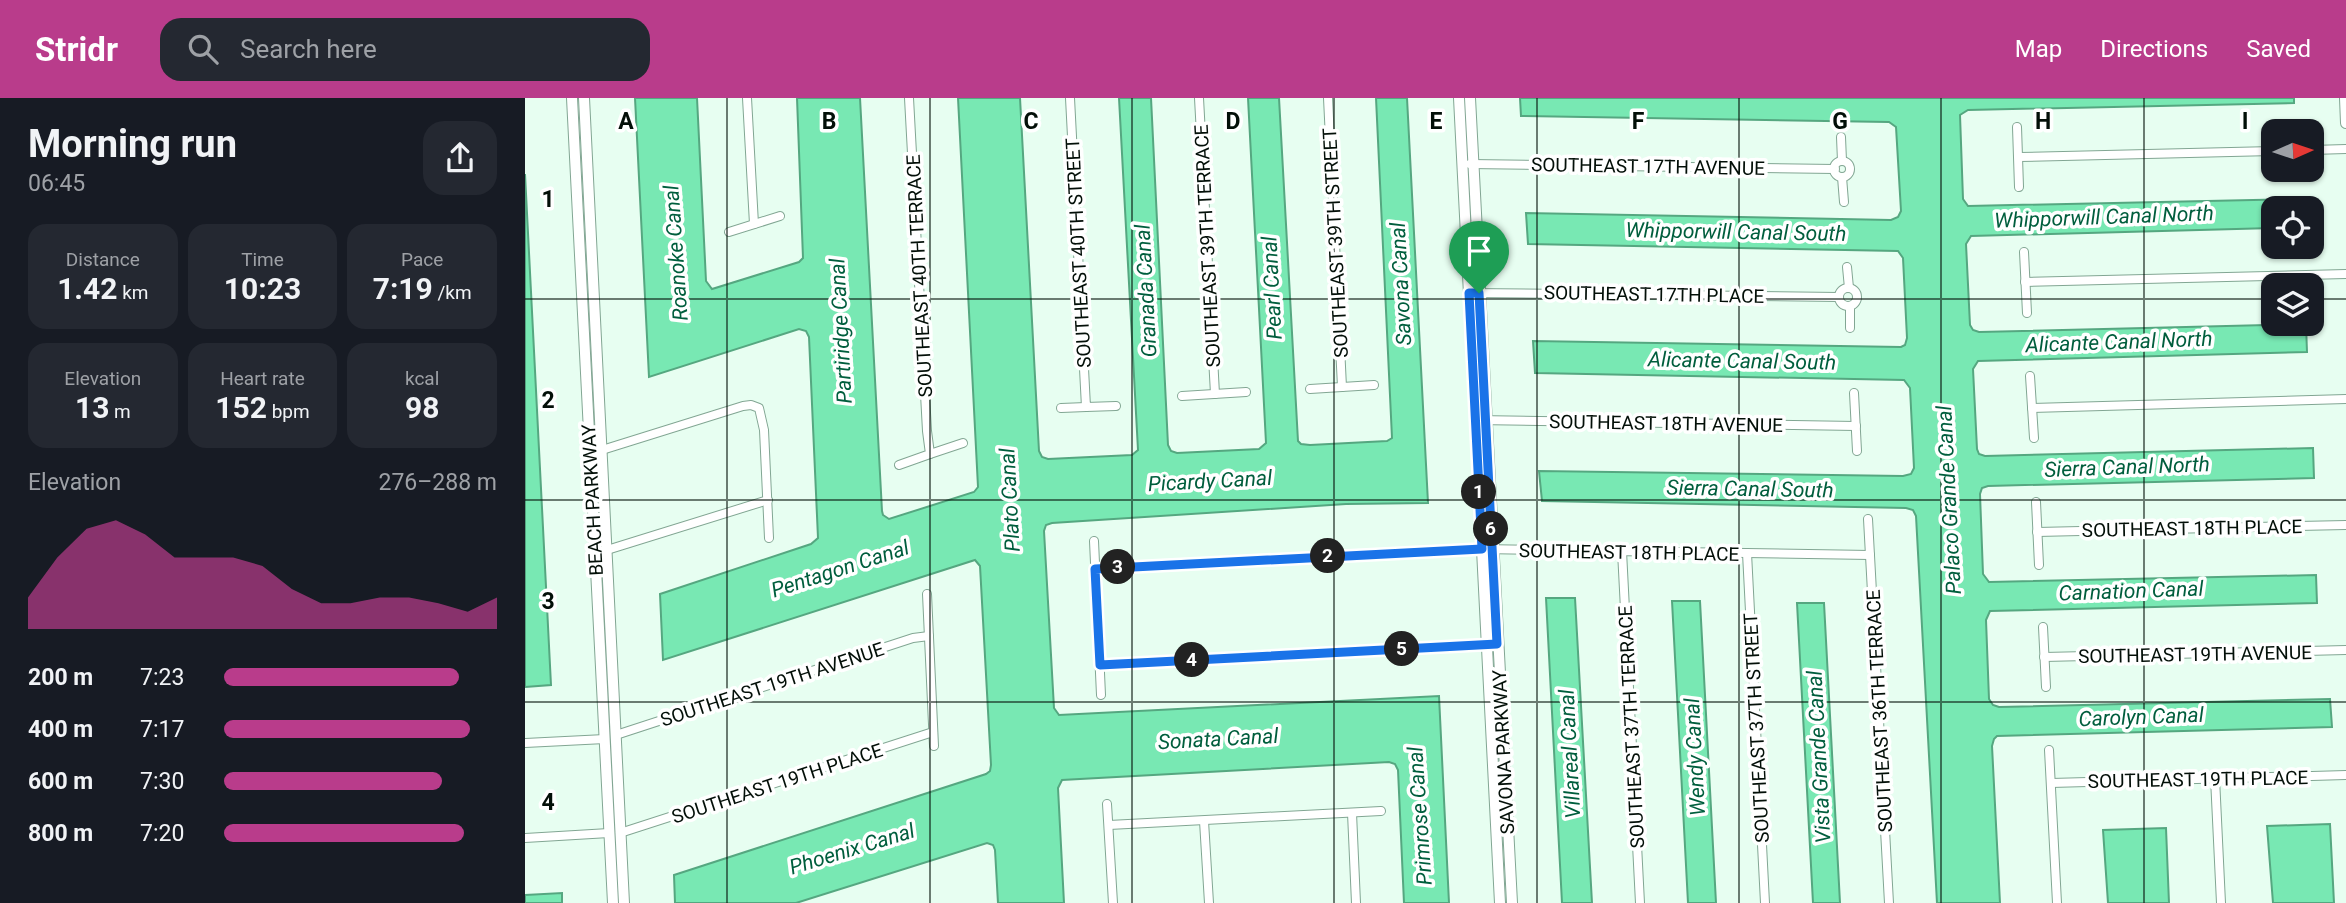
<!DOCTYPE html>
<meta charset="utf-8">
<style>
:root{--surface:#171b24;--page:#242831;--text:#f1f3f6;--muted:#9ea1a6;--accent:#b93c8b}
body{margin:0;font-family:Roboto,sans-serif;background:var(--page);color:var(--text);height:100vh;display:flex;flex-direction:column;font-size:26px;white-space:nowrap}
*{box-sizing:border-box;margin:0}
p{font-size:23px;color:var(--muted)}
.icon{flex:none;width:38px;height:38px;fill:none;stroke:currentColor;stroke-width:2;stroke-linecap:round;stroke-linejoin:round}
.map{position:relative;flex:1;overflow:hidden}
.details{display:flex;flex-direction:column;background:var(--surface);width:525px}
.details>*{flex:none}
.needle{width:46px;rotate:87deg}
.buttons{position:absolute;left:1736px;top:21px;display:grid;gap:14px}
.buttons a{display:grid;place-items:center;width:63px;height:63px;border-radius:14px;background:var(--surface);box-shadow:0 2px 5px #0004;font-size:35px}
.pin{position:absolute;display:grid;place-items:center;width:60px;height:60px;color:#fff;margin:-72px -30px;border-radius:50% 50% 50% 0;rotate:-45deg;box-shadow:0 0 7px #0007}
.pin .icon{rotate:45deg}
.km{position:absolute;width:35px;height:35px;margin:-18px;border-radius:50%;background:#222;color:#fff;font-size:19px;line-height:35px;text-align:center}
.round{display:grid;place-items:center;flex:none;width:74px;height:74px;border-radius:21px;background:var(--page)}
.headline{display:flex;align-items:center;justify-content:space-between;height:119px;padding:0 28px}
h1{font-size:38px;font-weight:700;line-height:52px}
.figures{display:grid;grid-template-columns:repeat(3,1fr);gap:10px;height:119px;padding:7px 28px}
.figures div{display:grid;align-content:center;border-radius:18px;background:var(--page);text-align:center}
.figures b{font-size:30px;font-weight:700}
.figures small{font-size:19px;font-weight:400}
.figures p{font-size:19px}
.chart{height:196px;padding:14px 28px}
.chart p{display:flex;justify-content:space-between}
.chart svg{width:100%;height:126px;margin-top:7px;fill:var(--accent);opacity:.7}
ul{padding:0 28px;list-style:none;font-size:23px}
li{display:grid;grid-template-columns:112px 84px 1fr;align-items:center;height:52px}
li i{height:18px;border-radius:9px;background:var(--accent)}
header{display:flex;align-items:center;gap:42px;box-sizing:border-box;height:98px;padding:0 35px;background:var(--accent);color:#fff}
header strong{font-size:33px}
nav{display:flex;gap:38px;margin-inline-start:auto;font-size:24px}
.search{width:490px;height:63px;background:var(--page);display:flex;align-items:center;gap:18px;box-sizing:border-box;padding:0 24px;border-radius:21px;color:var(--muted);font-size:26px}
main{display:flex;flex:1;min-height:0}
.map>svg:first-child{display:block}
.water{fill:#78e8b3;stroke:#55a780;stroke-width:2}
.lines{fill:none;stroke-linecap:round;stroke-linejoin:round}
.minor-casing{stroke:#82a693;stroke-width:10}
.tertiary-casing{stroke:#82a693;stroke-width:12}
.minor{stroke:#fff;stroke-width:8}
.tertiary{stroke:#fff;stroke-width:10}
.route-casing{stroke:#fff;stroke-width:14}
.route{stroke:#1a73e8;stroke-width:9}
.grid{fill:none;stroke:#030f08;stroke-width:2;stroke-opacity:0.55}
.labels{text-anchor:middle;stroke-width:7;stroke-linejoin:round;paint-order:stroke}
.street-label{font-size:19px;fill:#030f08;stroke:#fff}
.water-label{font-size:21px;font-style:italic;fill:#005e3d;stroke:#fff}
.grid-label{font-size:23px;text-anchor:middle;font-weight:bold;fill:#030f08;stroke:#fff;stroke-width:7;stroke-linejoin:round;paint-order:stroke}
</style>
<header>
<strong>Stridr</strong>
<div class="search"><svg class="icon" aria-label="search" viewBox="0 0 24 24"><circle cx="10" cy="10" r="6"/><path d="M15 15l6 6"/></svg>Search here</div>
<nav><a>Map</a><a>Directions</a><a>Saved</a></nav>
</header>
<main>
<section class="details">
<div class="headline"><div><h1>Morning run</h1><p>06:45</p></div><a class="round"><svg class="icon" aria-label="share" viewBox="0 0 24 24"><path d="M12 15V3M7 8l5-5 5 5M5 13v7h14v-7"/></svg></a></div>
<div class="figures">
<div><p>Distance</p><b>1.42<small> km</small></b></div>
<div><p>Time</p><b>10:23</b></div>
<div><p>Pace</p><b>7:19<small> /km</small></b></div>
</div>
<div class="figures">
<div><p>Elevation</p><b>13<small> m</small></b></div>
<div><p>Heart rate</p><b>152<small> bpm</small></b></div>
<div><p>kcal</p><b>98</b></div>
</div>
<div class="chart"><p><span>Elevation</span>276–288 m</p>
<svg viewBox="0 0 160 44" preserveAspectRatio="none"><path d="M0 44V33L10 19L20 9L30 6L40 11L50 19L60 19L70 19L80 22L90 30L100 35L110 35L120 33L130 33L140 35L150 38L160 33V44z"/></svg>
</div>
<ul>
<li><b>200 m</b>7:23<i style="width:86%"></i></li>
<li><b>400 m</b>7:17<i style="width:90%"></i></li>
<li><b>600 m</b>7:30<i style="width:80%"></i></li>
<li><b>800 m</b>7:20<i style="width:88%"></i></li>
</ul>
</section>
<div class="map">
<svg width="1821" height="805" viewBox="0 0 1821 805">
<rect width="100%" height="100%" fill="#e7fef1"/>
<g class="water">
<path d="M110 0H172L181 183 187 191 274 164 278 160 272 0H335L357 413 358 417 364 421 449 394 453 389 433 0H495L514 353 517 359 523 361 607 357 613 352 594 0H626L643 347 646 353 652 355 734 351 741 345 723 0H754L773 343 776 346 785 347 862 343 867 340 851 0H882L903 405 821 406 527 425 521 427 519 433 529 610 534 617 914 598 924 805H879L873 672 870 666 864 664 537 682 533 690 539 805H473L470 752 468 747 462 745 271 805H150L149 777 461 676 465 673 466 667 455 468 450 462 138 562 135 496 286 446 293 440 284 239 281 233 274 231 124 279Z"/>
<path d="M995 0H1769V5L1443 12 1435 17 1438 101 1443 108 1774 101V110H1748V130L1446 138 1441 146 1445 227 1448 232 1454 234 1781 226 1782 254 1453 263 1448 271 1452 351 1454 356 1460 358 1788 350 1789 380 1463 388 1457 390 1455 396 1458 476 1464 484 1791 477 1792 505 1465 513 1461 522 1464 601 1468 607 1474 609 1805 601 1807 629 1472 638 1469 641 1467 648 1475 805H1412L1391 418 1388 412 1381 410 1017 403 1014 373 1378 378 1386 376 1389 370 1385 290 1379 282 1010 275 1008 243 1376 249 1380 247 1382 240 1378 160 1373 153 1003 146 1001 115 1366 122 1373 119 1376 113 1371 29 1364 24 996 18Z"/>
<path d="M0 76 26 587 0 589Z"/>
<path d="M1021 500H1050L1067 805H1037Z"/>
<path d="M1147 503H1175L1191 805H1163Z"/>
<path d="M1272 505H1299L1315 805H1288Z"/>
<path d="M1805 726 1809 805H1748L1742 728Z"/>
<path d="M1641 730 1644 805H1583L1578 732Z"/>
<path d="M37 795V805H0V797Z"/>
</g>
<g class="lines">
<defs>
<g id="minor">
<path d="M222 0 229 126"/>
<path d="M545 0 561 309 591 308"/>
<path d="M674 0 690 296"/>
<path d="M803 0 817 289"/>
<path d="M1492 29 1494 89"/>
<path d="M1316 39 1317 63"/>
<path d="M1787 52 1821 51"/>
<path d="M1494 59 1748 53"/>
<circle cx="1317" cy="71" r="8"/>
<path d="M945 66 1310 71"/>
<path d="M1317 79 1319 104"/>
<path d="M204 134 255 118"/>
<path d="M1499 154 1502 215"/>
<path d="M1322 169 1324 190"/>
<path d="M1500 184 1821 176"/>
<circle cx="1323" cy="199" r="9"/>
<path d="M944 195 1314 199"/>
<path d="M1325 208V230"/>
<path d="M1505 278 1509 340"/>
<path d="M785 291 849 287"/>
<path d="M1329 295 1332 353"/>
<path d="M657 298 721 294"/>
<path d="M536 310 561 309"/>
<path d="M1507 310 1821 301"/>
<path d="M951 322 1331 328"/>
<path d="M77 352 218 308 226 307 234 310 239 332 244 440"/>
<path d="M405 356 438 345"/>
<path d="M374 367 405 356 402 333 384 0"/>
<path d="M1511 404 1514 467"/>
<path d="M1343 421 1364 805"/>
<path d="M1512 434 1821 427"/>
<path d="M569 443 576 597"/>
<path d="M82 452 243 402"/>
<path d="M1097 453 1115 805"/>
<path d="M1222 455 1240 805"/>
<path d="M570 471 957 451 1345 457"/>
<path d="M402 496 409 648"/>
<path d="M1518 529 1521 589"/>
<path d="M1519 559 1821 552"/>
<path d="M575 567 966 547"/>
<path d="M91 637 388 540 404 538"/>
<path d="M0 645 80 641"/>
<path d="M1524 652 1532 805"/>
<path d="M1690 680 1696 805"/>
<path d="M1526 685 1821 677"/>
<path d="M582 706 588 805"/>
<path d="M827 715 831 805"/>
<path d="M679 723 684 805"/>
<path d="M584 727 856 713"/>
<path d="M95 735 408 634"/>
<path d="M0 740 84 735"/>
</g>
<g id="tertiary">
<path d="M47 0 88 805"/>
<path d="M59 0 99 805"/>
<path d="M934 0 975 805"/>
<path d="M945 0 987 805"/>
<path d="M1820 0 1821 25"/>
</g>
</defs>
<use href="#minor" class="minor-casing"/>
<use href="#tertiary" class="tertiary-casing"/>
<use href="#minor" class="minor"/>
<use href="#tertiary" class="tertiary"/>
</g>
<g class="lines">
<defs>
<path id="route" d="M944 195H954L972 546 575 567 570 471 957 451Z"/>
</defs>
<use href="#route" class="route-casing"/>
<use href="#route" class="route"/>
</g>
<path class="grid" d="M202 0V805M405 0V805M607 0V805M809 0V805M1012 0V805M1214 0V805M1416 0V805M1619 0V805M0 201H1748M1787 201H1821M0 402H1821M0 604H1821"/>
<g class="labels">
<g class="street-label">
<text transform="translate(1123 68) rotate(1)" y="7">SOUTHEAST 17TH AVENUE</text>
<text transform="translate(810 145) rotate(-93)" y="7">SOUTHEAST 39TH STREET</text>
<text transform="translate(682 148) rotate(-93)" y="7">SOUTHEAST 39TH TERRACE</text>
<text transform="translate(553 155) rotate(-93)" y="7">SOUTHEAST 40TH STREET</text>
<text transform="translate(394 178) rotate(-93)" y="7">SOUTHEAST 40TH TERRACE</text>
<text transform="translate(1129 196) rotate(1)" y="7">SOUTHEAST 17TH PLACE</text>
<text transform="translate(1141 325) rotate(1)" y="7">SOUTHEAST 18TH AVENUE</text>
<text transform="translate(67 402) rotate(-93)" y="7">BEACH PARKWAY</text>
<text transform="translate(1667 430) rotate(-1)" y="7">SOUTHEAST 18TH PLACE</text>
<text transform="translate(1104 454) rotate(1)" y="7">SOUTHEAST 18TH PLACE</text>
<text transform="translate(1670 556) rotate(-1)" y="7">SOUTHEAST 19TH AVENUE</text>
<text transform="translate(247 586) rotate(-18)" y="7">SOUTHEAST 19TH AVENUE</text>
<text transform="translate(1354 613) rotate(-93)" y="7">SOUTHEAST 36TH TERRACE</text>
<text transform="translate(1106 629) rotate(-93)" y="7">SOUTHEAST 37TH TERRACE</text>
<text transform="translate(1231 630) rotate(-93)" y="7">SOUTHEAST 37TH STREET</text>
<text transform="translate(978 654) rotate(-93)" y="7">SAVONA PARKWAY</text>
<text transform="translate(1673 681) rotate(-1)" y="7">SOUTHEAST 19TH PLACE</text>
<text transform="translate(252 685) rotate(-18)" y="7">SOUTHEAST 19TH PLACE</text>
</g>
<g class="water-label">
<text transform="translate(1579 119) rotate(-2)" y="7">Whipporwill Canal North</text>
<text transform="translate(1211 134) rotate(1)" y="7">Whipporwill Canal South</text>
<text transform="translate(151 155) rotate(-94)" y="7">Roanoke Canal</text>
<text transform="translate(876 186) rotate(-93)" y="7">Savona Canal</text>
<text transform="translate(747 190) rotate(-93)" y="7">Pearl Canal</text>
<text transform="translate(621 193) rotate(-93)" y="7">Granada Canal</text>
<text transform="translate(316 233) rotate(-93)" y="7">Partiridge Canal</text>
<text transform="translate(1594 244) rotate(-2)" y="7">Alicante Canal North</text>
<text transform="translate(1217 263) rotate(1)" y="7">Alicante Canal South</text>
<text transform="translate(1602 369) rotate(-2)" y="7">Sierra Canal North</text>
<text transform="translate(685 383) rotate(-3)" y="7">Picardy Canal</text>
<text transform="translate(1225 391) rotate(1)" y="7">Sierra Canal South</text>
<text transform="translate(485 402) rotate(-93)" y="7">Plato Canal</text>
<text transform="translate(1424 402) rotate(-93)" y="7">Palaco Grande Canal</text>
<text transform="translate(315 471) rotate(-18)" y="7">Pentagon Canal</text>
<text transform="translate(1606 493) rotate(-2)" y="7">Carnation Canal</text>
<text transform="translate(1616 619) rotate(-2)" y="7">Carolyn Canal</text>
<text transform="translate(693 641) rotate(-3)" y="7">Sonata Canal</text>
<text transform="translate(1045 656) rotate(-93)" y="7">Villareal Canal</text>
<text transform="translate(1170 659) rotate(-93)" y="7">Wendy Canal</text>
<text transform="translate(1294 659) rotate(-93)" y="7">Vista Grande Canal</text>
<text transform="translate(895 718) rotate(-94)" y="7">Primrose Canal</text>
<text transform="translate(327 751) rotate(-17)" y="7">Phoenix Canal</text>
</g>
</g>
<g class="grid-label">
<text x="101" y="31">A</text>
<text x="304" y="31">B</text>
<text x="506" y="31">C</text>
<text x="708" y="31">D</text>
<text x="911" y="31">E</text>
<text x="1113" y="31">F</text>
<text x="1315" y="31">G</text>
<text x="1518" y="31">H</text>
<text x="1720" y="31">I</text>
<text x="23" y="109">1</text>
<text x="23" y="310">2</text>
<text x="23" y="511">3</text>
<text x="23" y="712">4</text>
</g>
</svg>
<div class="buttons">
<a><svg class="needle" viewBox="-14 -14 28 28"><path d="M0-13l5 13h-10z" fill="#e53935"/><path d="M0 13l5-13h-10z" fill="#9ea1a6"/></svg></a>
<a><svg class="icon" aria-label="locate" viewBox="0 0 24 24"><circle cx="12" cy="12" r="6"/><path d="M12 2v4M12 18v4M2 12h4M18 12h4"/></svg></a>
<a><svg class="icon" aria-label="layers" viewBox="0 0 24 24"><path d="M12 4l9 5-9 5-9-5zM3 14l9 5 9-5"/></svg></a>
</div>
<div class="pin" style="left:954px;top:195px;background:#1e9e55"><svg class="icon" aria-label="arrive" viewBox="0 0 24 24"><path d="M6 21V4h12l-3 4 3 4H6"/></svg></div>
<b class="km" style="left:954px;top:394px">1</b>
<b class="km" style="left:803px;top:458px">2</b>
<b class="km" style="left:593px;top:469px">3</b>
<b class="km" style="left:667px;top:562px">4</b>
<b class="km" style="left:877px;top:551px">5</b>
<b class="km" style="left:966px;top:431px">6</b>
</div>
</main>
